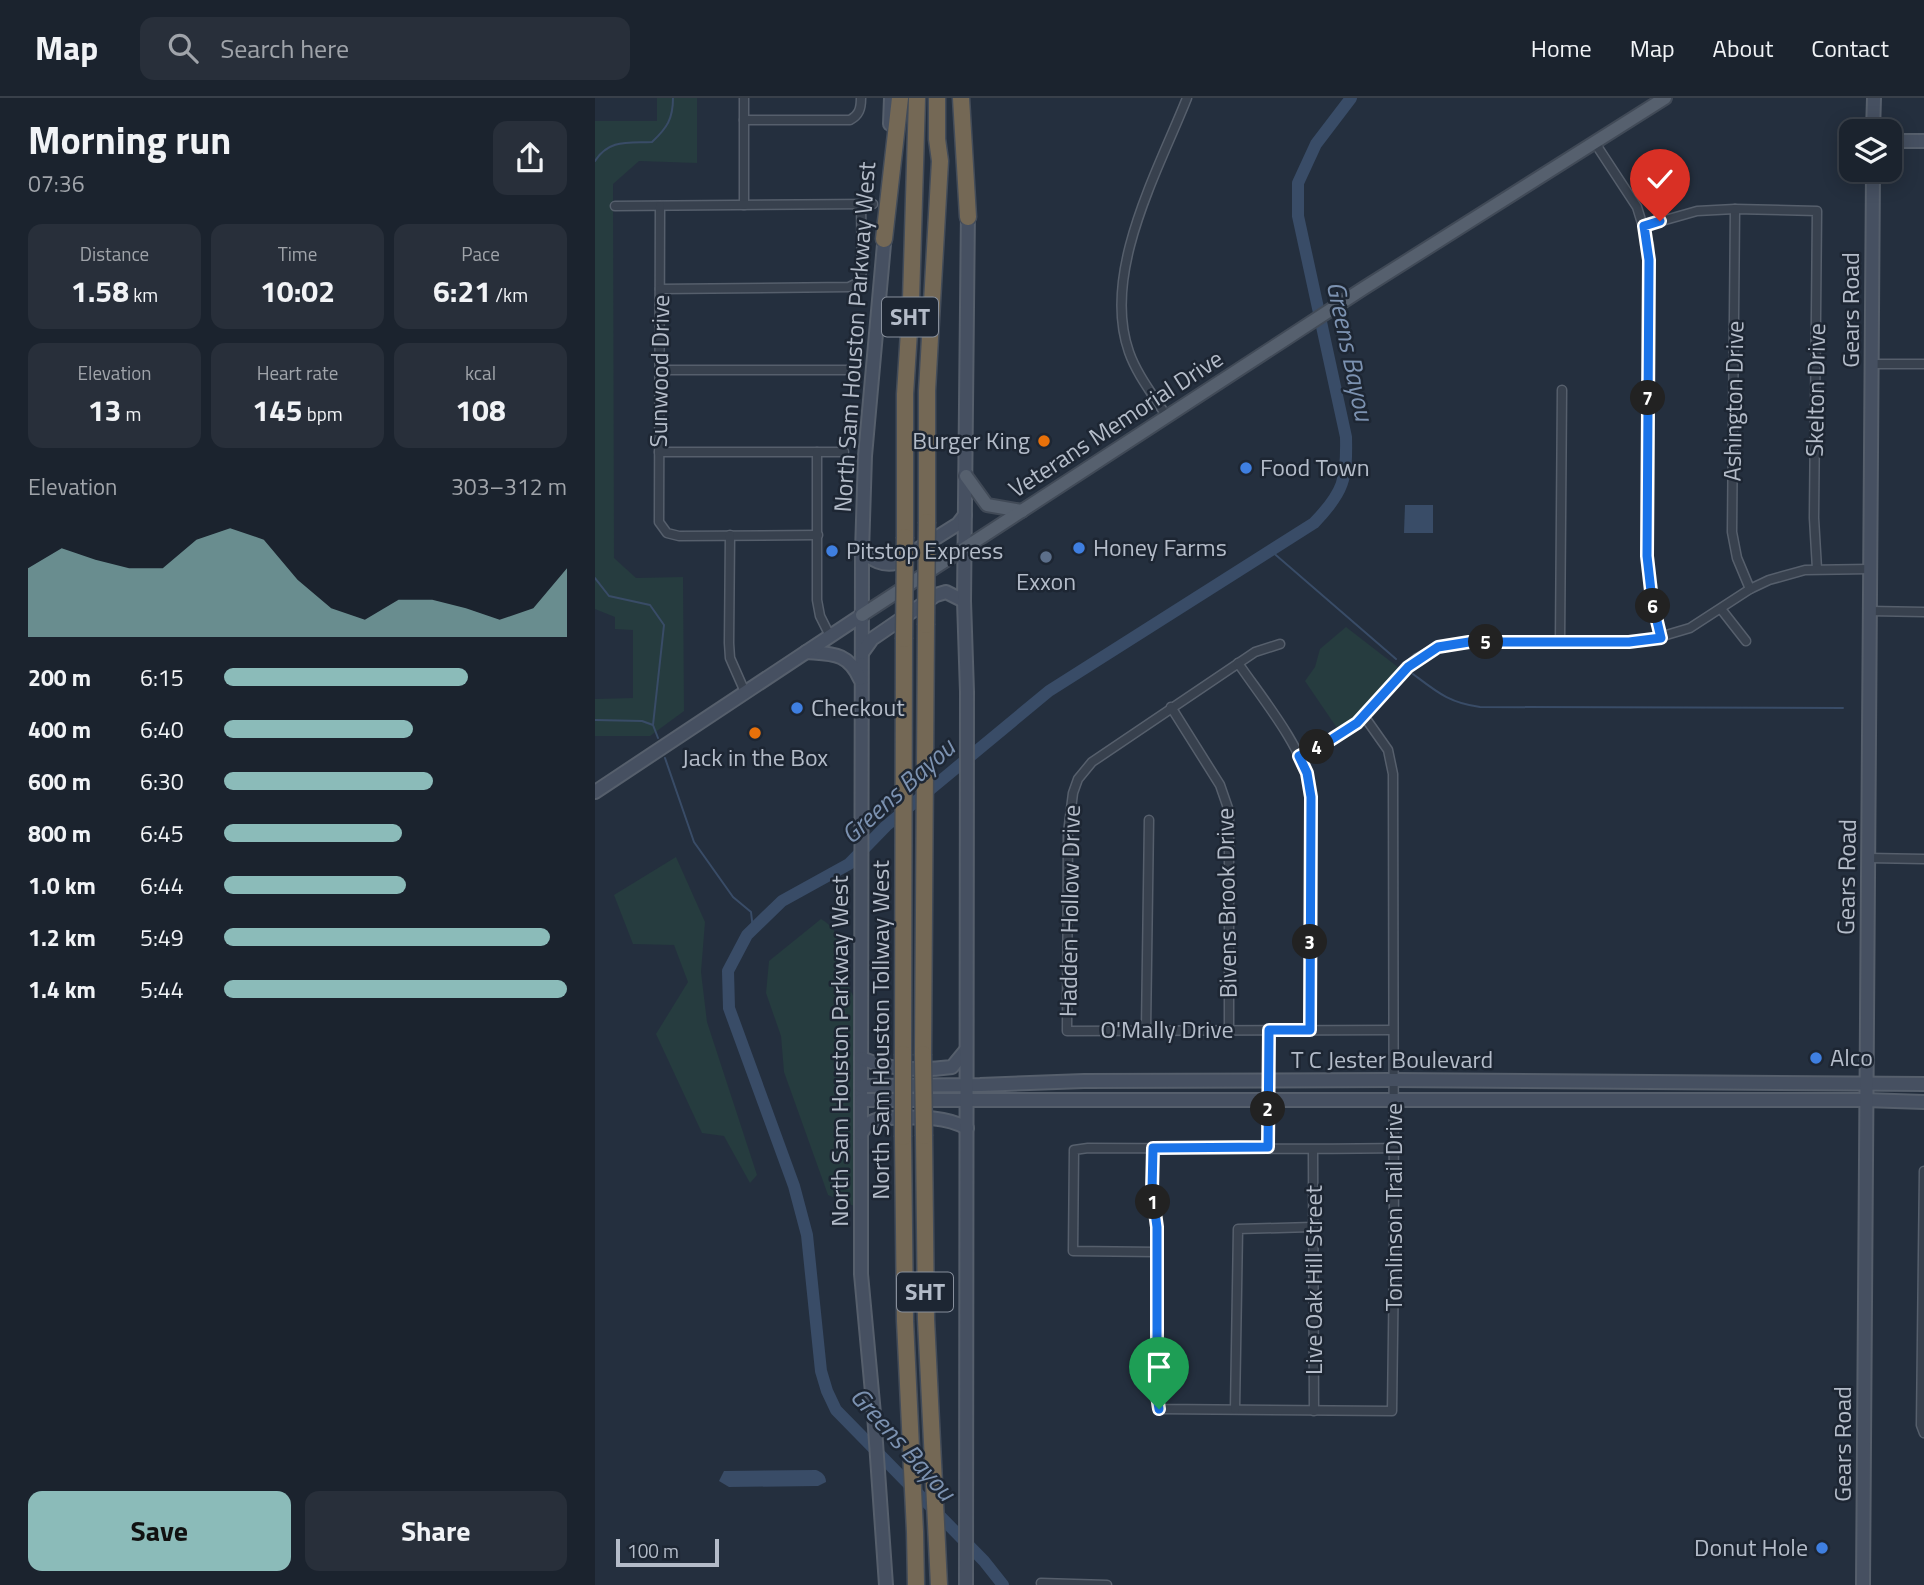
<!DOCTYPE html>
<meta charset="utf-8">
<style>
:root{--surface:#1b232e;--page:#282f3a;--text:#f1f3f6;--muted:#a0a4aa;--line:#39404a;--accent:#8bbbb9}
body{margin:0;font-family:"Titillium Web",sans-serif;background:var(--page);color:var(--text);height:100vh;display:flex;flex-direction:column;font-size:26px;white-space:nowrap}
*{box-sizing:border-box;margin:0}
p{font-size:23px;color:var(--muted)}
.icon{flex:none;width:38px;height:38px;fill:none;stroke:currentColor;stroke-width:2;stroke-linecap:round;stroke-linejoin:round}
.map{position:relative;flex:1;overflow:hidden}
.details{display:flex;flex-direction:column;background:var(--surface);width:595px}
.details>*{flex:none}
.fabs{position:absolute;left:1244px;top:21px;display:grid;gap:14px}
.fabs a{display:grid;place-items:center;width:63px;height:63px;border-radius:14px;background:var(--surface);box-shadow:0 4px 18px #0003,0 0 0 2px var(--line);font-size:35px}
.scale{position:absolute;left:21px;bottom:18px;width:103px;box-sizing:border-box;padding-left:7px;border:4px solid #b4bcc9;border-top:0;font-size:19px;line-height:24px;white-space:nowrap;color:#b4bcc9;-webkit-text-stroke:5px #1d2633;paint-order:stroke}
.pin{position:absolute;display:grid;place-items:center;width:60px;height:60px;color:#fff;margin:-72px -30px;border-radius:50% 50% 50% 0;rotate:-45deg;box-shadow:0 0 7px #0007}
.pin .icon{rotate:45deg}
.km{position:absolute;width:35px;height:35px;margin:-18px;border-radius:50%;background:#222;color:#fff;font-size:19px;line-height:35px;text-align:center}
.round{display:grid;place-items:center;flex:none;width:74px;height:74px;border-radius:14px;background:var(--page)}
.headline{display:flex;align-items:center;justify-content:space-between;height:119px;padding:0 28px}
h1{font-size:38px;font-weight:700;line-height:52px}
.stats{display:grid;grid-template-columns:repeat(3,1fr);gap:10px;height:119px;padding:7px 28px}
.stats div{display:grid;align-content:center;border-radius:14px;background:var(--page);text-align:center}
.stats b{font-size:30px;font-weight:700}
.stats small{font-size:19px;font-weight:400}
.stats p{font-size:19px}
.chart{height:196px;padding:14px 28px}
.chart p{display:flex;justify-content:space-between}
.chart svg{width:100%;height:126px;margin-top:7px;fill:var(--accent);opacity:.7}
.action{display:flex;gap:14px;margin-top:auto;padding:14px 28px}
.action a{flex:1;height:80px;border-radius:14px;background:var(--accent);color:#111;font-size:28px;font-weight:700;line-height:80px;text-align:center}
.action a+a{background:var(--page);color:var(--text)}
ul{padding:0 28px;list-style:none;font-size:23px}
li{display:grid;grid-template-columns:112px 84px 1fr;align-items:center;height:52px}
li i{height:18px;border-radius:9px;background:var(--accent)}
header{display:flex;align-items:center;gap:42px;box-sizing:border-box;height:98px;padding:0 35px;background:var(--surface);border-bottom:2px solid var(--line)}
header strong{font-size:33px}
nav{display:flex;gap:38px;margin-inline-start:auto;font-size:24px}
.search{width:490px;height:63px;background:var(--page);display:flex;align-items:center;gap:18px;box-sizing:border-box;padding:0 24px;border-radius:14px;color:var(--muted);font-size:26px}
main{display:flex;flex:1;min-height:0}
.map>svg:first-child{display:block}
.green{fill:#263c3f}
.water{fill:#394c67}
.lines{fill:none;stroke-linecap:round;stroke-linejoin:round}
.stream{stroke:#394c67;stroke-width:2}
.river{stroke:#394c67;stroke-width:12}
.street-casing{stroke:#565f6c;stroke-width:11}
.secondary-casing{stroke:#565f6c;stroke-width:16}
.primary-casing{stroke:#414a57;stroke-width:16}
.highway-casing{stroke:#434c59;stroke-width:19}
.street{stroke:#38414e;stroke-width:8}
.secondary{stroke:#465061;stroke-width:12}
.primary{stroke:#56606e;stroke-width:12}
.highway{stroke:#746855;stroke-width:16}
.highway-bridge-casing{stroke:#434c59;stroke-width:19;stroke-linecap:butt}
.highway-bridge{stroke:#746855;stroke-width:16}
.route-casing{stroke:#fff;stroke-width:14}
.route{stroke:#1a73e8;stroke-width:9}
.food-dot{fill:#e8710a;stroke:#1d2633;stroke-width:2.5}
.shop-dot{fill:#3f7fe0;stroke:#1d2633;stroke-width:2.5}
.service-dot{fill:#5c6f8a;stroke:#1d2633;stroke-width:2.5}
.labels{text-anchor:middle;stroke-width:5;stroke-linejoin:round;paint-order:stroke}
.shield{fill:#1d2633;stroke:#878f9c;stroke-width:2}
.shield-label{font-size:23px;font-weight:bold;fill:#b4bcc9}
.street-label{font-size:24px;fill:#b4bcc9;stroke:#1d2633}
.poi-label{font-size:24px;fill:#b4bcc9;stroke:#1d2633;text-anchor:start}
.water-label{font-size:26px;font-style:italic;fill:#7c92b1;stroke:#1d2633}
</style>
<header>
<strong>Map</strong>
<div class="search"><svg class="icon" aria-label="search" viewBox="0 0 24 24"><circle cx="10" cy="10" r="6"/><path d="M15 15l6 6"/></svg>Search here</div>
<nav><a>Home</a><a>Map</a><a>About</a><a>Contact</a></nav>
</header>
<main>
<section class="details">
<div class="headline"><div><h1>Morning run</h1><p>07:36</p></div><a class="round"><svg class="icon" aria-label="share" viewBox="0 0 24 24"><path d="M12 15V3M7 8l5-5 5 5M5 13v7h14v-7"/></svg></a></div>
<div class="stats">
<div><p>Distance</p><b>1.58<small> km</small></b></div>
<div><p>Time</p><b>10:02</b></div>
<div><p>Pace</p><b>6:21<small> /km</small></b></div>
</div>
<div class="stats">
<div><p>Elevation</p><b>13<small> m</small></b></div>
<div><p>Heart rate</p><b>145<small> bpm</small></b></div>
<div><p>kcal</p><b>108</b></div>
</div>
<div class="chart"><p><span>Elevation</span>303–312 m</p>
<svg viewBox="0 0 160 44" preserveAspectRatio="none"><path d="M0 44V20L10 13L20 17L30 20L40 20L50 10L60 6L70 10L80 24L90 34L100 38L110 31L120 31L130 34L140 38L150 34L160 20V44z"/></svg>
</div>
<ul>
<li><b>200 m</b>6:15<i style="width:71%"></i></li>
<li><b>400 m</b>6:40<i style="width:55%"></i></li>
<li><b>600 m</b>6:30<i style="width:61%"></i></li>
<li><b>800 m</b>6:45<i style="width:52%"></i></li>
<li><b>1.0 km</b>6:44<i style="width:53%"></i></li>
<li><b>1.2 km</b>5:49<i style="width:95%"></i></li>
<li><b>1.4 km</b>5:44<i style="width:100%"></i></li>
</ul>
<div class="action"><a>Save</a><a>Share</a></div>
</section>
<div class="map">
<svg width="1329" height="1487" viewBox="0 0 1329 1487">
<rect width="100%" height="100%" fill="#242f3e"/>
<g class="green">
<path d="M62 0H102V65L44 63 18 86 19 460 41 480 88 479 89 613 55 638H0V601L38 600V532L20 531V519L0 511V23H62Z"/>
<path d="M751 529 804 570 779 603 744 633 710 583 720 569 725 551Z"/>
<path d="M81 759 110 824 106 874 112 924 162 1077 155 1085 129 1038 107 1035 61 936 93 884 79 847 38 846 19 797Z"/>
<path d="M226 821C255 838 244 871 258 898L259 1108 233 1097 189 974 186 938 171 895 174 863Z"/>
</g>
<g class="water">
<path d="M810 407H838V435H809Z"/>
<path d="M221 1372C227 1374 231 1378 231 1384L223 1388 134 1389 124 1383 129 1373Z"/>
</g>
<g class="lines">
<g class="stream">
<path d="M0 63C14 41 33 45 57 44 72 30 78 21 78 0"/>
<path d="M675 452 801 561"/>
<path d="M0 480 14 498 55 507 69 527 58 627 63 640"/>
<path d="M818 576C842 594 854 605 885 609L1248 610"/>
<path d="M0 622 47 623 58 627"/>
<path d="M70 660 99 744 138 799 156 814 158 831"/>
</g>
<path class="river" d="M408 1487 389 1463 241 1312 232 1293 226 1273 212 1137 199 1088 134 910 133 873 152 837 187 803 254 766 291 728 454 593 719 425C749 394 752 381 751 339L703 118V85L721 46 756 0"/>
<defs>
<g id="street">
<path d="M149 22H255C264 17 266 11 266 0"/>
<path d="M1000 45 1042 109 1054 148 1052 458 1057 502 1066 540"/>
<path d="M149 107V0"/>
<path d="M20 108 278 106"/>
<path d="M65 108 64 424 72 435 84 438 223 437"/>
<path d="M1140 111 1137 434 1142 460 1155 491"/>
<path d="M1049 128 1102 113 1140 111 1222 113 1219 420 1222 471"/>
<path d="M65 191 254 189 262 185 267 174 266 106"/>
<path d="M1277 266H1329"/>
<path d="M65 272H256"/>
<path d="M572 319C559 298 542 277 534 254 506 175 563 73 592 0"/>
<path d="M64 354H249"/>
<path d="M222 354V502L225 518 235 538"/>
<path d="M135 437 134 545 135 560 150 594"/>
<path d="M1126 511 1151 543"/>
<path d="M1275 513 1329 514"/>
<path d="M965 545 967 292"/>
<path d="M685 546 660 554 497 664 483 681 478 695 473 735 472 933 798 932"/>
<path d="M643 565C667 600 706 647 715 688V932"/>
<path d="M576 609 625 687 634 713V932"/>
<path d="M704 658 734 643 762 625 812 569 822 560 843 549 874 544 1051 543 1095 530 1155 491 1174 482 1210 472 1275 471"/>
<path d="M1274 760 1329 761"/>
<path d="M551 932 554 722"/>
<path d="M673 1049 674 932"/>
<path d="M558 1050 557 1093 562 1129 564 1311 797 1313 799 1162 798 676 793 652 769 618"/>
<path d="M718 1052 719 1313"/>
<path d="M1329 1073 1326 1327 1329 1335"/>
<path d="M562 1154 478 1153 479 1052 493 1050C595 1050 696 1052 798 1050"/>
<path d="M640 1311 643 1131 717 1129"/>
<path d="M446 1485 512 1487"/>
</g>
<g id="secondary">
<path d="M295 26 296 0"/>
<path d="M1278 33 1279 0"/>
<path d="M1295 43H1329"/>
<path d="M290 135 270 358 267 454 266 1002V1176L279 1316 291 1487"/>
<path d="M267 454C278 462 287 468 301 465L363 426 370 417"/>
<path d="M211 554C237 556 253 554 265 581"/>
<path d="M267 555 277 541 341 497 351 494 369 503"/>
<path d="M0 694 267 517"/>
<path d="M266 960C294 972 327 973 357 969L371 952"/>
<path d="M266 988 385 987 489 983 798 982 1329 986"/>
<path d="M266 1002H1270L1329 1004"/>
<path d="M266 1036C271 1026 276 1023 287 1020 316 1020 346 1016 372 1030"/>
<path d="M371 1487 372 594 369 503 373 112"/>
<path d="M1268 1487 1278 72"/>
</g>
<g id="primary">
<path d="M371 378 392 407 427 413"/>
<path d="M267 517 769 190 1070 0"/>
</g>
<g id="highway">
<path d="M366 0 373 119"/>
<path d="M289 141 305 0"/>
<path d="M332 424V293L345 63 342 41V0"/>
<path d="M310 439V296L316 202 322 0"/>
<path d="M308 956 309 541"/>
<path d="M328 956 331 527"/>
<path d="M329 1038 331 1221 344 1487"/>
<path d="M308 1039 310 1223 320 1434 321 1487"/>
</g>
</defs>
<use href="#street" class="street-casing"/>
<use href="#secondary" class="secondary-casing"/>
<use href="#primary" class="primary-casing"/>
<use href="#highway" class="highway-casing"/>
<use href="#street" class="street"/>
<use href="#secondary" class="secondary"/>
<use href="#primary" class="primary"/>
<use href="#highway" class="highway"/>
<defs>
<g id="highway-bridge">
<path d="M331 527 332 424"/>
<path d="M309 541 310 439"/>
<path d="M328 956 329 1038"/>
<path d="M308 1039V956"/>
</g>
</defs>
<use href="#highway-bridge" class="highway-bridge-casing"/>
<use href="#highway-bridge" class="highway-bridge"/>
</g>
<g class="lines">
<defs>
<path id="route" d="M564 1311 562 1298V1129L557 1093 558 1050 673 1049 674 932H715L716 699 712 675 704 658 734 643 762 625 813 569 843 549 874 544H1034L1066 540 1057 502 1052 458 1054 162 1049 128 1065 123"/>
</defs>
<use href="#route" class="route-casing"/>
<use href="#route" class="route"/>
</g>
<g class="food-dot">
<circle cx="449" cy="343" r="7"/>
<circle cx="160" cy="635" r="7"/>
</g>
<g class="shop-dot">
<circle cx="651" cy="370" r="7"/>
<circle cx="484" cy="450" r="7"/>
<circle cx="237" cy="453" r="7"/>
<circle cx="202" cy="610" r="7"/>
<circle cx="1221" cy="960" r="7"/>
<circle cx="1227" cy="1450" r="7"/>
</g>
<circle class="service-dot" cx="451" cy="459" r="7"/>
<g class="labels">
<g class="shield">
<rect x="287" y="199.5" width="56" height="39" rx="5"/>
<rect x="302" y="1174.5" width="56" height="39" rx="5"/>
</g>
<g class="shield-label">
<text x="315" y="227">SHT</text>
<text x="330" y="1202">SHT</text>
</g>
<g class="street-label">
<text transform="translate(1256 212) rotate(-90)" y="8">Gears Road</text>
<text transform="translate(260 239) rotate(-86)" y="8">North Sam Houston Parkway West</text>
<text transform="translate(65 273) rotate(-89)" y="8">Sunwood Drive</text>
<text transform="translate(1221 292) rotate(-89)" y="8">Skelton Drive</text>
<text transform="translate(1139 303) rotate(-89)" y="8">Ashington Drive</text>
<text transform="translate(521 326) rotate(-33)" y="8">Veterans Memorial Drive</text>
<text transform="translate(1252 779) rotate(-89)" y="8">Gears Road</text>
<text transform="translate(632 805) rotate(-91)" y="8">Bivens Brook Drive</text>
<text transform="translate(475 813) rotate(-89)" y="8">Hadden Hollow Drive</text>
<text transform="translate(286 932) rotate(-90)" y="8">North Sam Houston Tollway West</text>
<text x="572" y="940">O'Mally Drive</text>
<text transform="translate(245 953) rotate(-90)" y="8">North Sam Houston Parkway West</text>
<text x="797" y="970">T C Jester Boulevard</text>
<text transform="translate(799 1109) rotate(-90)" y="8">Tomlinson Trail Drive</text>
<text transform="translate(719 1182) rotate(-90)" y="8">Live Oak Hill Street</text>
<text transform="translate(1248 1346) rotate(-90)" y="8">Gears Road</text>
</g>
<g class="poi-label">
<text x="435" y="351" text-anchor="end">Burger King</text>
<text x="665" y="378">Food Town</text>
<text x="498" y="458">Honey Farms</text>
<text x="251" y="461">Pitstop Express</text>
<text x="451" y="492" text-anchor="middle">Exxon</text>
<text x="216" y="618">Checkout</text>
<text x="160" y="668" text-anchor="middle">Jack in the Box</text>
<text x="1235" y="968">Alco</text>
<text x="1213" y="1458" text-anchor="end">Donut Hole</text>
</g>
<g class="water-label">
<text transform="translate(755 253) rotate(78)" y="9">Greens Bayou</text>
<text transform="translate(303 693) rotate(-42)" y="9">Greens Bayou</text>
<text transform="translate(308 1346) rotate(48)" y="9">Greens Bayou</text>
</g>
</g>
</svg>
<div class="fabs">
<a><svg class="icon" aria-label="layers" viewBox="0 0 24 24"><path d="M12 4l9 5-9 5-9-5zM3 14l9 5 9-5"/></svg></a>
</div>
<div class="scale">100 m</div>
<div class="pin" style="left:564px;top:1311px;background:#1e9e55"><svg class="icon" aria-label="arrive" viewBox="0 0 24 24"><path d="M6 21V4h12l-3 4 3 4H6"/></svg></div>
<div class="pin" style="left:1065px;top:123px;background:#d93025"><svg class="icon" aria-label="check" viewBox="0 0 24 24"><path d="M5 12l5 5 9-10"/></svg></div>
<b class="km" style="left:558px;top:1104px">1</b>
<b class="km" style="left:673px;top:1011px">2</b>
<b class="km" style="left:715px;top:844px">3</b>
<b class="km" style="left:722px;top:649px">4</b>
<b class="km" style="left:891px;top:544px">5</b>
<b class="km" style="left:1058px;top:508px">6</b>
<b class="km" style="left:1053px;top:300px">7</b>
</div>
</main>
